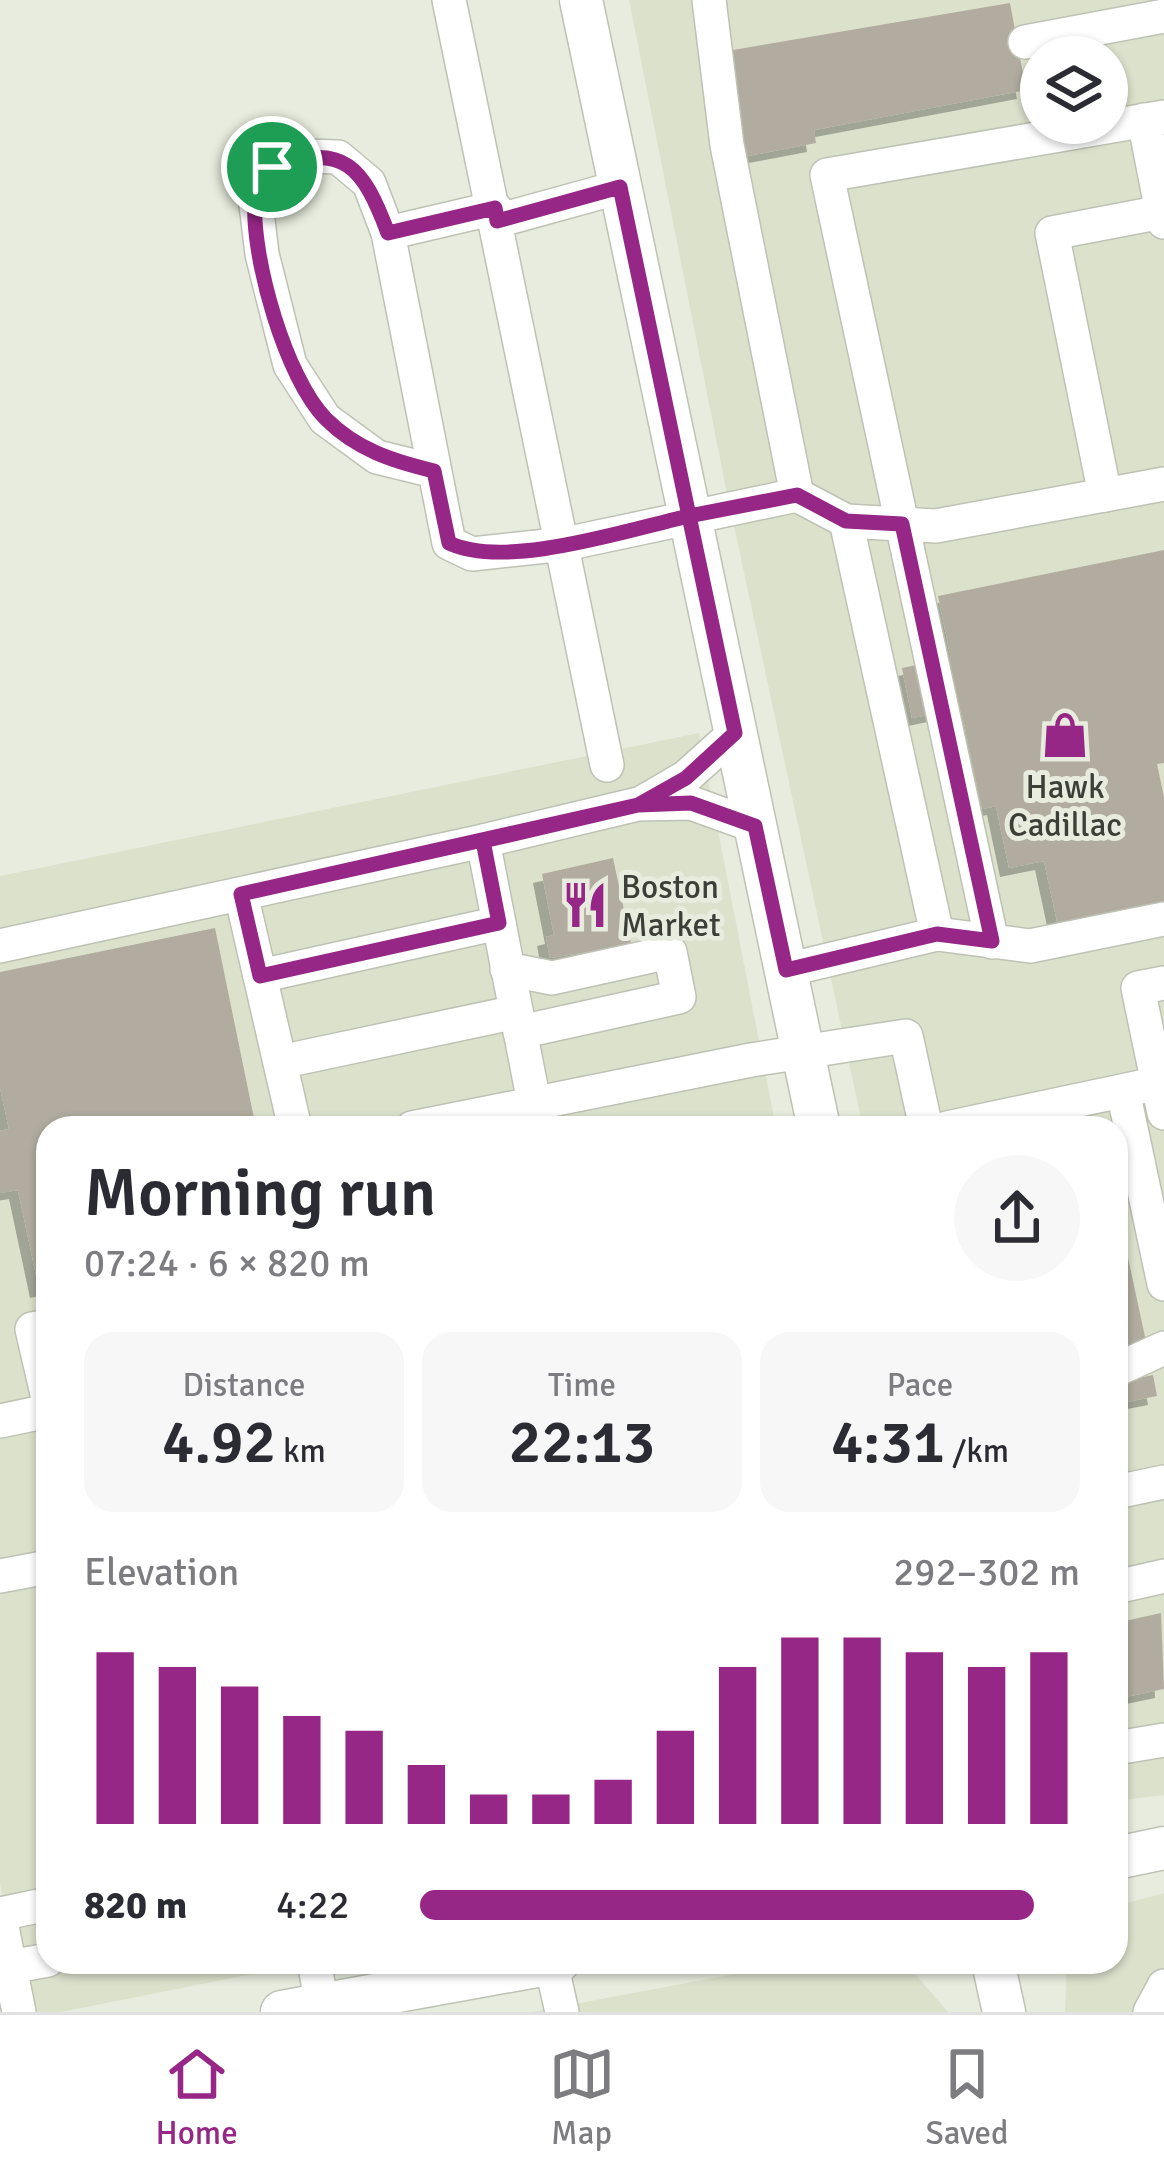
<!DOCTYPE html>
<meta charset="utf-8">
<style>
:root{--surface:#fff;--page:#f7f7f7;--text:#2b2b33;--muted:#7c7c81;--line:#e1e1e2;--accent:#972786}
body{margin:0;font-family:Signika,sans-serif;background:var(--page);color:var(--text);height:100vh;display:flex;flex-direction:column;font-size:45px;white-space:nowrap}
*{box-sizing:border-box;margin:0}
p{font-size:39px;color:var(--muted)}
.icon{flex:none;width:66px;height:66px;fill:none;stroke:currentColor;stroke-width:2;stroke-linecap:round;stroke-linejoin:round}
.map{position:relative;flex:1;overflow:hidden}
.details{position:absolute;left:36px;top:1116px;width:1092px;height:858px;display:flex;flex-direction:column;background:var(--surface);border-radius:36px;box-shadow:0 3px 9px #0004}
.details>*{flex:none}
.controls{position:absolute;left:1020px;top:36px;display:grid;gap:24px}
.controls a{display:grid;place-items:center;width:108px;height:108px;border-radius:50%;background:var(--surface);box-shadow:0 3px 9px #0004;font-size:60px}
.pin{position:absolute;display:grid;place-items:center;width:102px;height:102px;color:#fff;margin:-51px;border:6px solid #fff;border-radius:50%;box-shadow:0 3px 12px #0007}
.round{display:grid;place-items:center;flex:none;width:126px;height:126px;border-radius:63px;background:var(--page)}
.summary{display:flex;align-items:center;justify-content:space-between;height:204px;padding:0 48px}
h1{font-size:66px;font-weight:600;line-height:90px}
.metrics{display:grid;grid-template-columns:repeat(3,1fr);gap:18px;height:204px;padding:12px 48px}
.metrics div{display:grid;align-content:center;border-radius:30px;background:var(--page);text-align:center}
.metrics b{font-size:60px;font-weight:600}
.metrics small{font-size:33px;font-weight:400}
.metrics p{font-size:33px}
.chart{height:336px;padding:24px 48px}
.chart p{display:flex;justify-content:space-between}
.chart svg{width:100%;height:216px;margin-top:12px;stroke:var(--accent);stroke-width:6}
ul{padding:0 48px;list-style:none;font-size:39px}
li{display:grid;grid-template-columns:192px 144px 1fr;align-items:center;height:90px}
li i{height:30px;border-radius:15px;background:var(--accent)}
.tab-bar{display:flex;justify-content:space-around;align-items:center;height:168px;border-top:3px solid var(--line);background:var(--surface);font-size:33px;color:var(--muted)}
.tab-bar a{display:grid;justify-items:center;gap:6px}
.tab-bar .selected{color:var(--accent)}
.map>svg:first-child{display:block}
.built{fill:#dce1cc;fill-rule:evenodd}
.building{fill:#b1ac9f;filter:url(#shadow)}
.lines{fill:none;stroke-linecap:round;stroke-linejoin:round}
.minor-casing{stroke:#bec2b4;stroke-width:36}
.major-casing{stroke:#bec2b4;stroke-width:45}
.minor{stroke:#fff;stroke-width:33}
.major{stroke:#fff;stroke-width:42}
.route-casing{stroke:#fff;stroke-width:24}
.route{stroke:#972786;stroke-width:15}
.labels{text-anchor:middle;stroke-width:10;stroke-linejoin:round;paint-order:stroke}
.poi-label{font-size:33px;fill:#3c3e38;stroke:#e8ecde}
</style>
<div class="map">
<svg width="1164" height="2012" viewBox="0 0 1164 2012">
<defs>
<filter id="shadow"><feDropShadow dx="-9" dy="9" stdDeviation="0" flood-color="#0004"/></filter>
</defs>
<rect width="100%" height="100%" fill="#e8ecde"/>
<g class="built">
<path d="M629 0H1164V1795L1116 1801V1128H863L724 479ZM1041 57H1107V123H1041Z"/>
<path d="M699 733 776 1128H48V1962H312L61 2012H25L0 1883V876Z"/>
<path d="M1164 1893V2012H1065L1067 1962H1116V1906Z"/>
<path d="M799 1962H877L916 1975 948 2012H532Z"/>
</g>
<g class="building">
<path d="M1010 3 1026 90 814 130 816 143 747 156 727 51Z"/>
<path d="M1164 550V763L1157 764 1164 797V905L1058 926 1044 861 1009 868 996 806 982 809 961 708 912 718 902 668 951 658 938 596Z"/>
<path d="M613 858 631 943 613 947 615 955 600 959 598 950 550 958 546 937 554 935 542 874Z"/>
<path d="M215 928 256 1128H48V1287L39 1289 18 1190 0 1193V1131L9 1129 0 1087V972Z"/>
<path d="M1127 1253 1147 1346 1116 1359V1255Z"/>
<path d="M1153 1375 1157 1396 1116 1404V1383Z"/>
<path d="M1161 1613 1164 1689 1116 1699V1623Z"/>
</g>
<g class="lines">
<defs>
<g id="minor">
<path d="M449 0 607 765"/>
<path d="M1025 42 1164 16"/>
<path d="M1144 120 1164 222"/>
<path d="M497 221 620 187"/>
<path d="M388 233 495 208"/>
<path d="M434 471 377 457 325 419 290 365 262 254 255 196 272 167 305 156 338 157 369 183 388 233 449 543 472 554 565 544 797 495 727 145 709 0"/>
<path d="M1105 495 1052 233 1162 212"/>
<path d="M846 521 936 526 1164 484"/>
<path d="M645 801 686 777 735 733"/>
<path d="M483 841 638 804 691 803 755 826"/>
<path d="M241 894 295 1128"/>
<path d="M937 934 1030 946 1164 919"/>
<path d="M992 942 827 175 1164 117"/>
<path d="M0 946 483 841 539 1128"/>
<path d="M507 969 552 978 670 952 679 997 520 1032"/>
<path d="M786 970 937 934 846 521 797 495"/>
<path d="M260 976 499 923"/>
<path d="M1164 983 1138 988 1164 1113"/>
<path d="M280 1062 516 1012"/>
<path d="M1123 1091 1164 1284"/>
<path d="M412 1128 751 1060 906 1036 926 1128"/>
<path d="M947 1128 1164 1082"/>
<path d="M48 1326 32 1329 48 1398"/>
<path d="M1116 1370 1164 1348"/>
<path d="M0 1421 48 1411"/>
<path d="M1116 1492 1164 1482"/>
<path d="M0 1576 48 1567"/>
<path d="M1116 1587 1164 1576"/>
<path d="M1116 1748 1164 1740"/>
<path d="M0 1914 48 1904"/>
<path d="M0 1917 19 2012"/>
<path d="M314 1962 322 2004"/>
<path d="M551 1963 562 2012"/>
<path d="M10 1967 48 1960"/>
<path d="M1150 2012 1164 1986"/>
</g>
<g id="major">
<path d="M581 0 819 1128"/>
<path d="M1116 1858 1164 1848"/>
<path d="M993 1962 1004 2012"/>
<path d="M282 2012 558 1962"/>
</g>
</defs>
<use href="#minor" class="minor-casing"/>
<use href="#major" class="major-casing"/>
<use href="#minor" class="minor"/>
<use href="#major" class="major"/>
</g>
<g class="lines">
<defs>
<path id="route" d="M272 167C267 177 256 189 255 200 251 257 286 379 326 419 357 450 393 461 434 471L449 543C506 570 627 530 689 516L735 733 686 778 638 805 483 841 499 923 260 976 241 894 638 805 691 803 755 826 786 970 937 934 992 941 902 524 846 521 797 495 689 516 620 187 497 221 495 208 388 233C363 167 345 142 272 167"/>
</defs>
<use href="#route" class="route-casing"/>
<use href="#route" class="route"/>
</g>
<defs>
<symbol id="shop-bare" viewBox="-9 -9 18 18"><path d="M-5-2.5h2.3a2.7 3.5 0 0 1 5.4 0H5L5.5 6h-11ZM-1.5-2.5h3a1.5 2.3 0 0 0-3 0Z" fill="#972786" stroke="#e8ecde" stroke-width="2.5" paint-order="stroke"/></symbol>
<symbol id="restaurant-bare" viewBox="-9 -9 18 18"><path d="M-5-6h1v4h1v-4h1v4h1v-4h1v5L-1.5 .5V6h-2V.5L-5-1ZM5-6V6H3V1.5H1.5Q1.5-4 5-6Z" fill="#972786" stroke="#e8ecde" stroke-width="2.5" paint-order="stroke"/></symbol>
</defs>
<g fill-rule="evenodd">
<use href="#shop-bare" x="1032" y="702" width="66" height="66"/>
<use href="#restaurant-bare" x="552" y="872" width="66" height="66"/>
</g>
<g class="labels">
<g class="poi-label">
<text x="1065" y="798">Hawk<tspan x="1065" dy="38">Cadillac</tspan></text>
<text x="621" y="898" text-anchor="start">Boston<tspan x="621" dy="38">Market</tspan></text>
</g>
</g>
</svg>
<div class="controls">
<a><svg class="icon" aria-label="layers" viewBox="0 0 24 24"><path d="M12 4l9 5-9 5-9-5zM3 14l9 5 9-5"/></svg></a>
</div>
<div class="pin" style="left:272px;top:167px;background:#1e9e55"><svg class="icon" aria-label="arrive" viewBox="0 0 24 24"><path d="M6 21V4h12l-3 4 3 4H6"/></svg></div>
<section class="details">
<div class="summary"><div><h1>Morning run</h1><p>07:24 · 6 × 820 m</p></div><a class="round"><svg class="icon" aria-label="share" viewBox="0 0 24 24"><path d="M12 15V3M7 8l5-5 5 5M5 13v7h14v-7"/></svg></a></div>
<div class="metrics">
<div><p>Distance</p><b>4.92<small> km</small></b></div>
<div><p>Time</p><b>22:13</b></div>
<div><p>Pace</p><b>4:31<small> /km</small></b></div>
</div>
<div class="chart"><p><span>Elevation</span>292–302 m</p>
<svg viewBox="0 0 160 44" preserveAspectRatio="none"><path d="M5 44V9M15 44V12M25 44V16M35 44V22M45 44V25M55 44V32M65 44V38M75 44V38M85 44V35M95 44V25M105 44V12M115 44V6M125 44V6M135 44V9M145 44V12M155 44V9"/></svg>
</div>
<ul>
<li><b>820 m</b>4:22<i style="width:93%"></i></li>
</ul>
</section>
</div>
<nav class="tab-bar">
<a class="selected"><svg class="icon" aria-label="home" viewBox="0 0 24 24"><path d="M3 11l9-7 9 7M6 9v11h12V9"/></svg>Home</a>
<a><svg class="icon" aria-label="map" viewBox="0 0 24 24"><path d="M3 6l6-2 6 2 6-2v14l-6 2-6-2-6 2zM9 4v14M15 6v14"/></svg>Map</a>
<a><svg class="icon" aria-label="saved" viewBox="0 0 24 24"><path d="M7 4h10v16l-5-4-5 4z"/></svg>Saved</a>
</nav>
